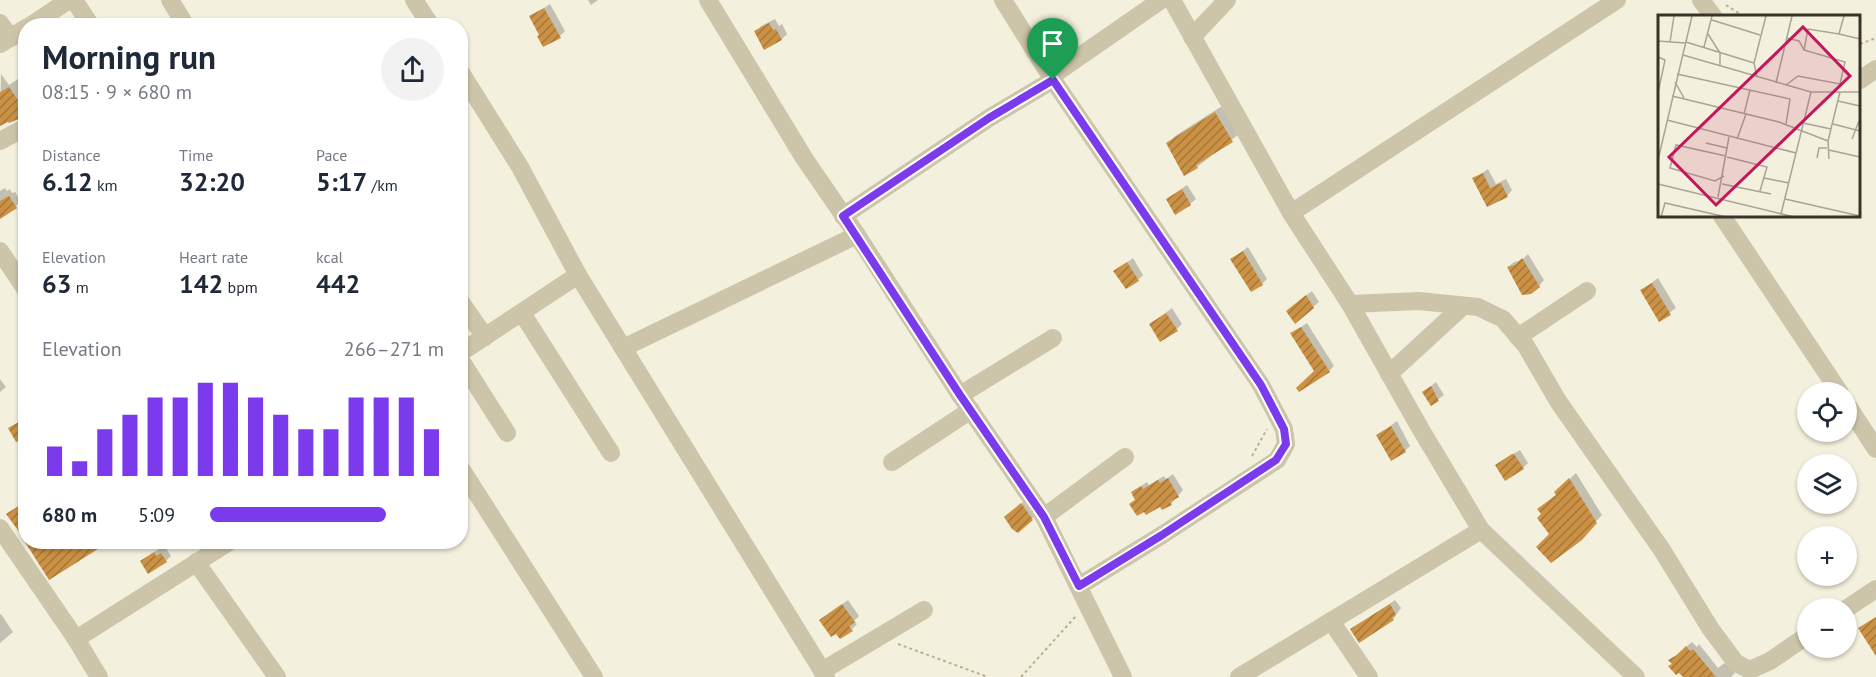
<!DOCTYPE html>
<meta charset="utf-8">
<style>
:root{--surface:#fff;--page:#f2f2f3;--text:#1f2937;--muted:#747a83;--accent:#7c3aed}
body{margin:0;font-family:"PT Sans",sans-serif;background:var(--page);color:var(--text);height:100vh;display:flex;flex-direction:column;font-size:22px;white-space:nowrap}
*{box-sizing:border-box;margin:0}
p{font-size:20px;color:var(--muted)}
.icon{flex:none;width:33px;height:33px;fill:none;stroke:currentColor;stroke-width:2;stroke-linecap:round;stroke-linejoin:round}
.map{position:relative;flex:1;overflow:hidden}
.drawer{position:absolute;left:18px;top:18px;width:450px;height:531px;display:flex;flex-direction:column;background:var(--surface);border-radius:24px;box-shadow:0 2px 4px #0004}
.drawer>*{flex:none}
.controls{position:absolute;left:1797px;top:382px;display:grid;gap:12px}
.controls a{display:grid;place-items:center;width:60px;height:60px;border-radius:50%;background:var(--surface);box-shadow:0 2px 4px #0004;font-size:30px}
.pin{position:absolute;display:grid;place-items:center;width:51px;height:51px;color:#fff;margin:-62px -26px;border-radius:50% 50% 50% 0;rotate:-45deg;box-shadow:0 0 6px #0007}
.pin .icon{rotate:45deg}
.round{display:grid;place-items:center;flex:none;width:63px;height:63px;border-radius:32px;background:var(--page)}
.head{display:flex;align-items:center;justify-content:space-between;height:102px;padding:0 24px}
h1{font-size:33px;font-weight:800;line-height:45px}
.stats{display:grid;grid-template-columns:repeat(3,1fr);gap:9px;height:102px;padding:6px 24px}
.stats div{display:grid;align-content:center}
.stats b{font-size:26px;font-weight:800}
.stats small{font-size:16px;font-weight:400}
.stats p{font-size:16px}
.chart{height:168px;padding:12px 24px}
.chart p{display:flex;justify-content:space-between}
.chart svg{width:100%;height:108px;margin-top:6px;stroke:var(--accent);stroke-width:6}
ul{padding:0 24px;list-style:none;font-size:20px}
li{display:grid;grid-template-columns:96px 72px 1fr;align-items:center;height:45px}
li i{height:15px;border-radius:8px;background:var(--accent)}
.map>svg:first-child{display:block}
.shadow{fill:#0003}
.building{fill:url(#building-hatch)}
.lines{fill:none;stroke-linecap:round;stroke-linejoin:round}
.path{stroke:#b9af93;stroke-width:2;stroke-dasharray:3 3;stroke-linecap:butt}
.minor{stroke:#cdc5a9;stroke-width:18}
.route-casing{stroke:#fff;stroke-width:12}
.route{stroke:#7c3aed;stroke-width:8}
.inset-road{fill:none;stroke:#a9a496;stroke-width:1.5}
.view{fill:#c2185b;fill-opacity:0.15;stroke:#c2185b;stroke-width:3}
.inset-edge{fill:none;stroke:#393329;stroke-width:3}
</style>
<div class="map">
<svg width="1876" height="677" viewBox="0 0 1876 677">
<defs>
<pattern id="building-hatch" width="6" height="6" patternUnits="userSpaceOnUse" patternTransform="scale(1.5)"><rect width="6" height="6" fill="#cb9144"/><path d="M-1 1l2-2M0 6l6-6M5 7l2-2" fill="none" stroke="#a67739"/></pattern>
</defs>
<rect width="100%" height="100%" fill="#f4f0de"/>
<g class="shadow">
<path d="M588 0H598L591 5Z"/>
<path d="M550 4 565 31 560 36 531 17Z"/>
<path d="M775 19 779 26 782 24 787 34 782 39 764 48 756 32 761 26Z"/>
<path d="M1 74 9 85 18 79 26 92V115L8 120 0 125Z"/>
<path d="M1222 106 1239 134 1197 167 1168 143 1175 136Z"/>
<path d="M1488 169 1496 184 1506 179 1512 190 1507 196 1488 205 1474 179Z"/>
<path d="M1187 185 1196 199 1190 204 1167 199Z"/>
<path d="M5 188 7 191 10 189 12 193 15 192 21 202 0 218V191Z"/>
<path d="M1248 247 1267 279 1262 284 1232 259Z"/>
<path d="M1528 254 1544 280 1539 286 1508 267 1514 262 1522 260Z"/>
<path d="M1133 258 1143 275 1138 280 1115 271Z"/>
<path d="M1658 278 1676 308 1659 320 1642 290Z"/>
<path d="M1312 291 1319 302 1313 307 1293 306Z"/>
<path d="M1172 308 1182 324 1177 329 1151 324Z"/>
<path d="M1307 323 1334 366 1329 371H1316L1292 333Z"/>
<path d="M0 379 6 387 0 392Z"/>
<path d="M1436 382 1444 395 1431 404 1424 392Z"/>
<path d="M1397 421 1410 446 1405 451 1378 435Z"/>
<path d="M1520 450 1528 463 1523 468 1503 460Z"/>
<path d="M1576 473 1602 515 1576 543 1551 535 1539 509 1557 494 1556 492Z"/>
<path d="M1173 474 1183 490 1171 504 1161 505 1136 499 1132 492 1147 482 1149 485 1164 476 1166 479Z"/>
<path d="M1027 499 1037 514 1018 531 1011 512Z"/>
<path d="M26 542H105L49 578Z"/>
<path d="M164 545 171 556 166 561H142Z"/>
<path d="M848 600 859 616 854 621 857 624 852 629 827 615Z"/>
<path d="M1395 600 1401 608 1393 619 1352 629Z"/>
<path d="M1 614 13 632 0 643V615Z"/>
<path d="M1692 642 1697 647 1699 644 1718 668 1726 662 1735 673 1731 677H1689L1670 660Z"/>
</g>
<g class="building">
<path d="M544 8 561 38 543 47 537 36 539 35 529 16Z"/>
<path d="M769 23 773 30 776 29 782 40 764 50 754 31Z"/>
<path d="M9 87 26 112V116L9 123 8 122 0 126V92Z"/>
<path d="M1215 112 1233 142 1196 165 1198 168 1184 176 1166 143Z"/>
<path d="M1483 173 1490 188 1501 183 1508 197 1487 207 1472 178Z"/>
<path d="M1182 189 1191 205 1175 215 1166 199Z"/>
<path d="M9 196 17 208 0 219V201Z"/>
<path d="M1243 251 1263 285 1251 292 1230 259Z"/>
<path d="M1522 258 1540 287 1531 294 1522 295 1507 267 1515 265Z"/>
<path d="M1127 262 1139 281 1126 289 1113 271Z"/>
<path d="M1652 283 1671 315 1659 322 1640 290Z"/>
<path d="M1306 295 1314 308 1295 324 1286 311Z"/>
<path d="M1166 313 1178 331 1160 342 1149 324Z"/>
<path d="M1301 327 1330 372 1299 392 1296 388 1314 371 1290 333Z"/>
<path d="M1431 386 1439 401 1431 406 1422 392Z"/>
<path d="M26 418V437L16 442 8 428Z"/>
<path d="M1391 426 1406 452 1391 461 1376 435Z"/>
<path d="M1512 454H1514L1524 469 1505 481 1495 465Z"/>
<path d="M1168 478 1179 497 1170 502 1172 505 1162 510 1160 507 1146 515 1144 512 1137 516 1129 504 1135 500 1131 492 1141 486 1143 489 1158 480 1160 483Z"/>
<path d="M1569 478 1597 523 1582 540 1551 563 1536 547 1549 534 1537 518 1541 514 1537 509 1556 495 1554 492Z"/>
<path d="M26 501V541L6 514Z"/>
<path d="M1021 503 1033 520 1018 533 1012 529 1004 517Z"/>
<path d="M25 542H109L49 580Z"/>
<path d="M154 552 156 556 161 553 167 562 148 574 140 561Z"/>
<path d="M842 604 855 622 849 626 853 631 840 639 836 634 831 637 819 620Z"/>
<path d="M1390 604 1396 615 1392 618 1394 620 1359 643 1350 629Z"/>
<path d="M1876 617V656L1858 628Z"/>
<path d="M1686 646 1690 651 1693 649 1716 677H1683L1679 673 1676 675 1668 666 1672 664 1668 660 1677 655Z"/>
</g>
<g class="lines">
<g class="path">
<path d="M1726 5 1743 16"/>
<path d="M1860 44 1876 38"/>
<path d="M1252 456 1267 429"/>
<path d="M898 644 988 677"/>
<path d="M1021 677 1076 616"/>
</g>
<g class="minor">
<path d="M74 0 91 26"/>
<path d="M170 0 186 26"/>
<path d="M414 0 431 26"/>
<path d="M708 0 804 158 857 235 960 395 1044 517 1123 677"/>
<path d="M1003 0 1053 80 1261 385 1284 429 1286 444 1277 460 1162 535 1079 586"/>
<path d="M1172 0 1291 213 1350 304 1420 428 1481 530 1636 677"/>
<path d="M1701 0 1713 16"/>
<path d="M0 23 11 38"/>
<path d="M30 26 69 0"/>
<path d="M1192 37 1227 0"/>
<path d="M0 44 26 28"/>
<path d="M460 71 520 167 578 275 826 677"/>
<path d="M1050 77 1161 0"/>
<path d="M1860 80 1876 69"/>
<path d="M0 141 26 127"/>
<path d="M1291 213 1617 0"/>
<path d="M843 216 989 118 1053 80"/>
<path d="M1722 216 1840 393"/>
<path d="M0 251 26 290"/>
<path d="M460 301 485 337"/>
<path d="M1350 304 1419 301 1478 307 1503 319 1526 346 1558 401 1662 550 1710 628 1736 663 1750 670 1770 661 1808 635"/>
<path d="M522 313 611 453"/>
<path d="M1518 337 1587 291"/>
<path d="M623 348 857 235"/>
<path d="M460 353 578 275"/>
<path d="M460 359 507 433"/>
<path d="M1389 374 1463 306"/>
<path d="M960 395 1053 338"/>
<path d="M1846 403 1876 449"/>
<path d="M892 462 971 410"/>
<path d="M460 467 594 677"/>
<path d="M1044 517 1125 457"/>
<path d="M0 528 76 639 99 677"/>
<path d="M196 562 277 677"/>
<path d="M1846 609 1876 589"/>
<path d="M1331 621 1369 677"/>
<path d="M76 639 229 542"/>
<path d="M822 671 924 610"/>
<path d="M1239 677 1481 530"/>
</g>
</g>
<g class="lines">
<defs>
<path id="route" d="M1053 80 1261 385 1284 429 1286 444 1276 460 1162 535 1079 586 1044 517 960 395 843 216 989 118Z"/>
</defs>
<use href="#route" class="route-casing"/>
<use href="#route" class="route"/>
</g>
<g transform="translate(1658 15)">
<rect width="202" height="202" fill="#f4f0de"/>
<path class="inset-road" d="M54 5 102 20M50 19 62 38V51M181 19 202 24M128 23 141 26 146 35M0 26 27 28M12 27 16 1M28 27 96 48M46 32 54 1M25 40 153 77H202M0 42 7 45 0 78M19 59 132 84 128 109M99 62 96 48 108 1M17 67 26 83M118 68 134 1M128 70 140 61 182 69 187 47 146 35 150 14 181 19 186 1M14 81 121 107 170 126M180 86 202 91M86 99 92 75M9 105 138 138M145 108 173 114M175 109 202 116M79 124 88 99M194 124 201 106M48 128 69 133M171 135 202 142M69 142 109 152 102 176M159 143 161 133H169M171 144 170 126 182 77M0 145 34 1M66 161 57 166 12 153 18 130 68 141M106 163 131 168M0 169 136 202M64 169 113 179M60 182 71 122M127 184 202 201M123 199 153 77M3 202 7 188 68 202"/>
<path class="view" d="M145 12 192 61 58 190 11 142Z"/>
<rect width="202" height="202" class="inset-edge"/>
</g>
</svg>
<div class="controls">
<a><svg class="icon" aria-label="locate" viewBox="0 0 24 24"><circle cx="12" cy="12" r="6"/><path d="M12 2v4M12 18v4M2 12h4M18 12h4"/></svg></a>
<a><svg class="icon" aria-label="layers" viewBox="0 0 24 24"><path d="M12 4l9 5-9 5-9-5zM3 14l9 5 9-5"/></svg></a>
<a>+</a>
<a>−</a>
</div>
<div class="pin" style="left:1053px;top:80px;background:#1e9e55"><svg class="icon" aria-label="arrive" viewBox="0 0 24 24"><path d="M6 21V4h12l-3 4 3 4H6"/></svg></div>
<section class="drawer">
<div class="head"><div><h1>Morning run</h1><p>08:15 · 9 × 680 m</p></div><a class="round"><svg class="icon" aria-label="share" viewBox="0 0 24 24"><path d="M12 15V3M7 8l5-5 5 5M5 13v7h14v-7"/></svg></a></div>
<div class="stats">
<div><p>Distance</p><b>6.12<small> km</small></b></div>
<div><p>Time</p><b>32:20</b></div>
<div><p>Pace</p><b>5:17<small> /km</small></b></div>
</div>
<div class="stats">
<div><p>Elevation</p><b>63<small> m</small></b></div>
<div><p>Heart rate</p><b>142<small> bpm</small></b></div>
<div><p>kcal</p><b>442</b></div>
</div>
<div class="chart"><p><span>Elevation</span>266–271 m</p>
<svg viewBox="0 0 160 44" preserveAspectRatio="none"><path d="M5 44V32M15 44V38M25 44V25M35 44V19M45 44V12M55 44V12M65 44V6M75 44V6M85 44V12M95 44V19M105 44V25M115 44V25M125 44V12M135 44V12M145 44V12M155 44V25"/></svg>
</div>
<ul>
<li><b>680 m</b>5:09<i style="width:75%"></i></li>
</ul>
</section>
</div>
